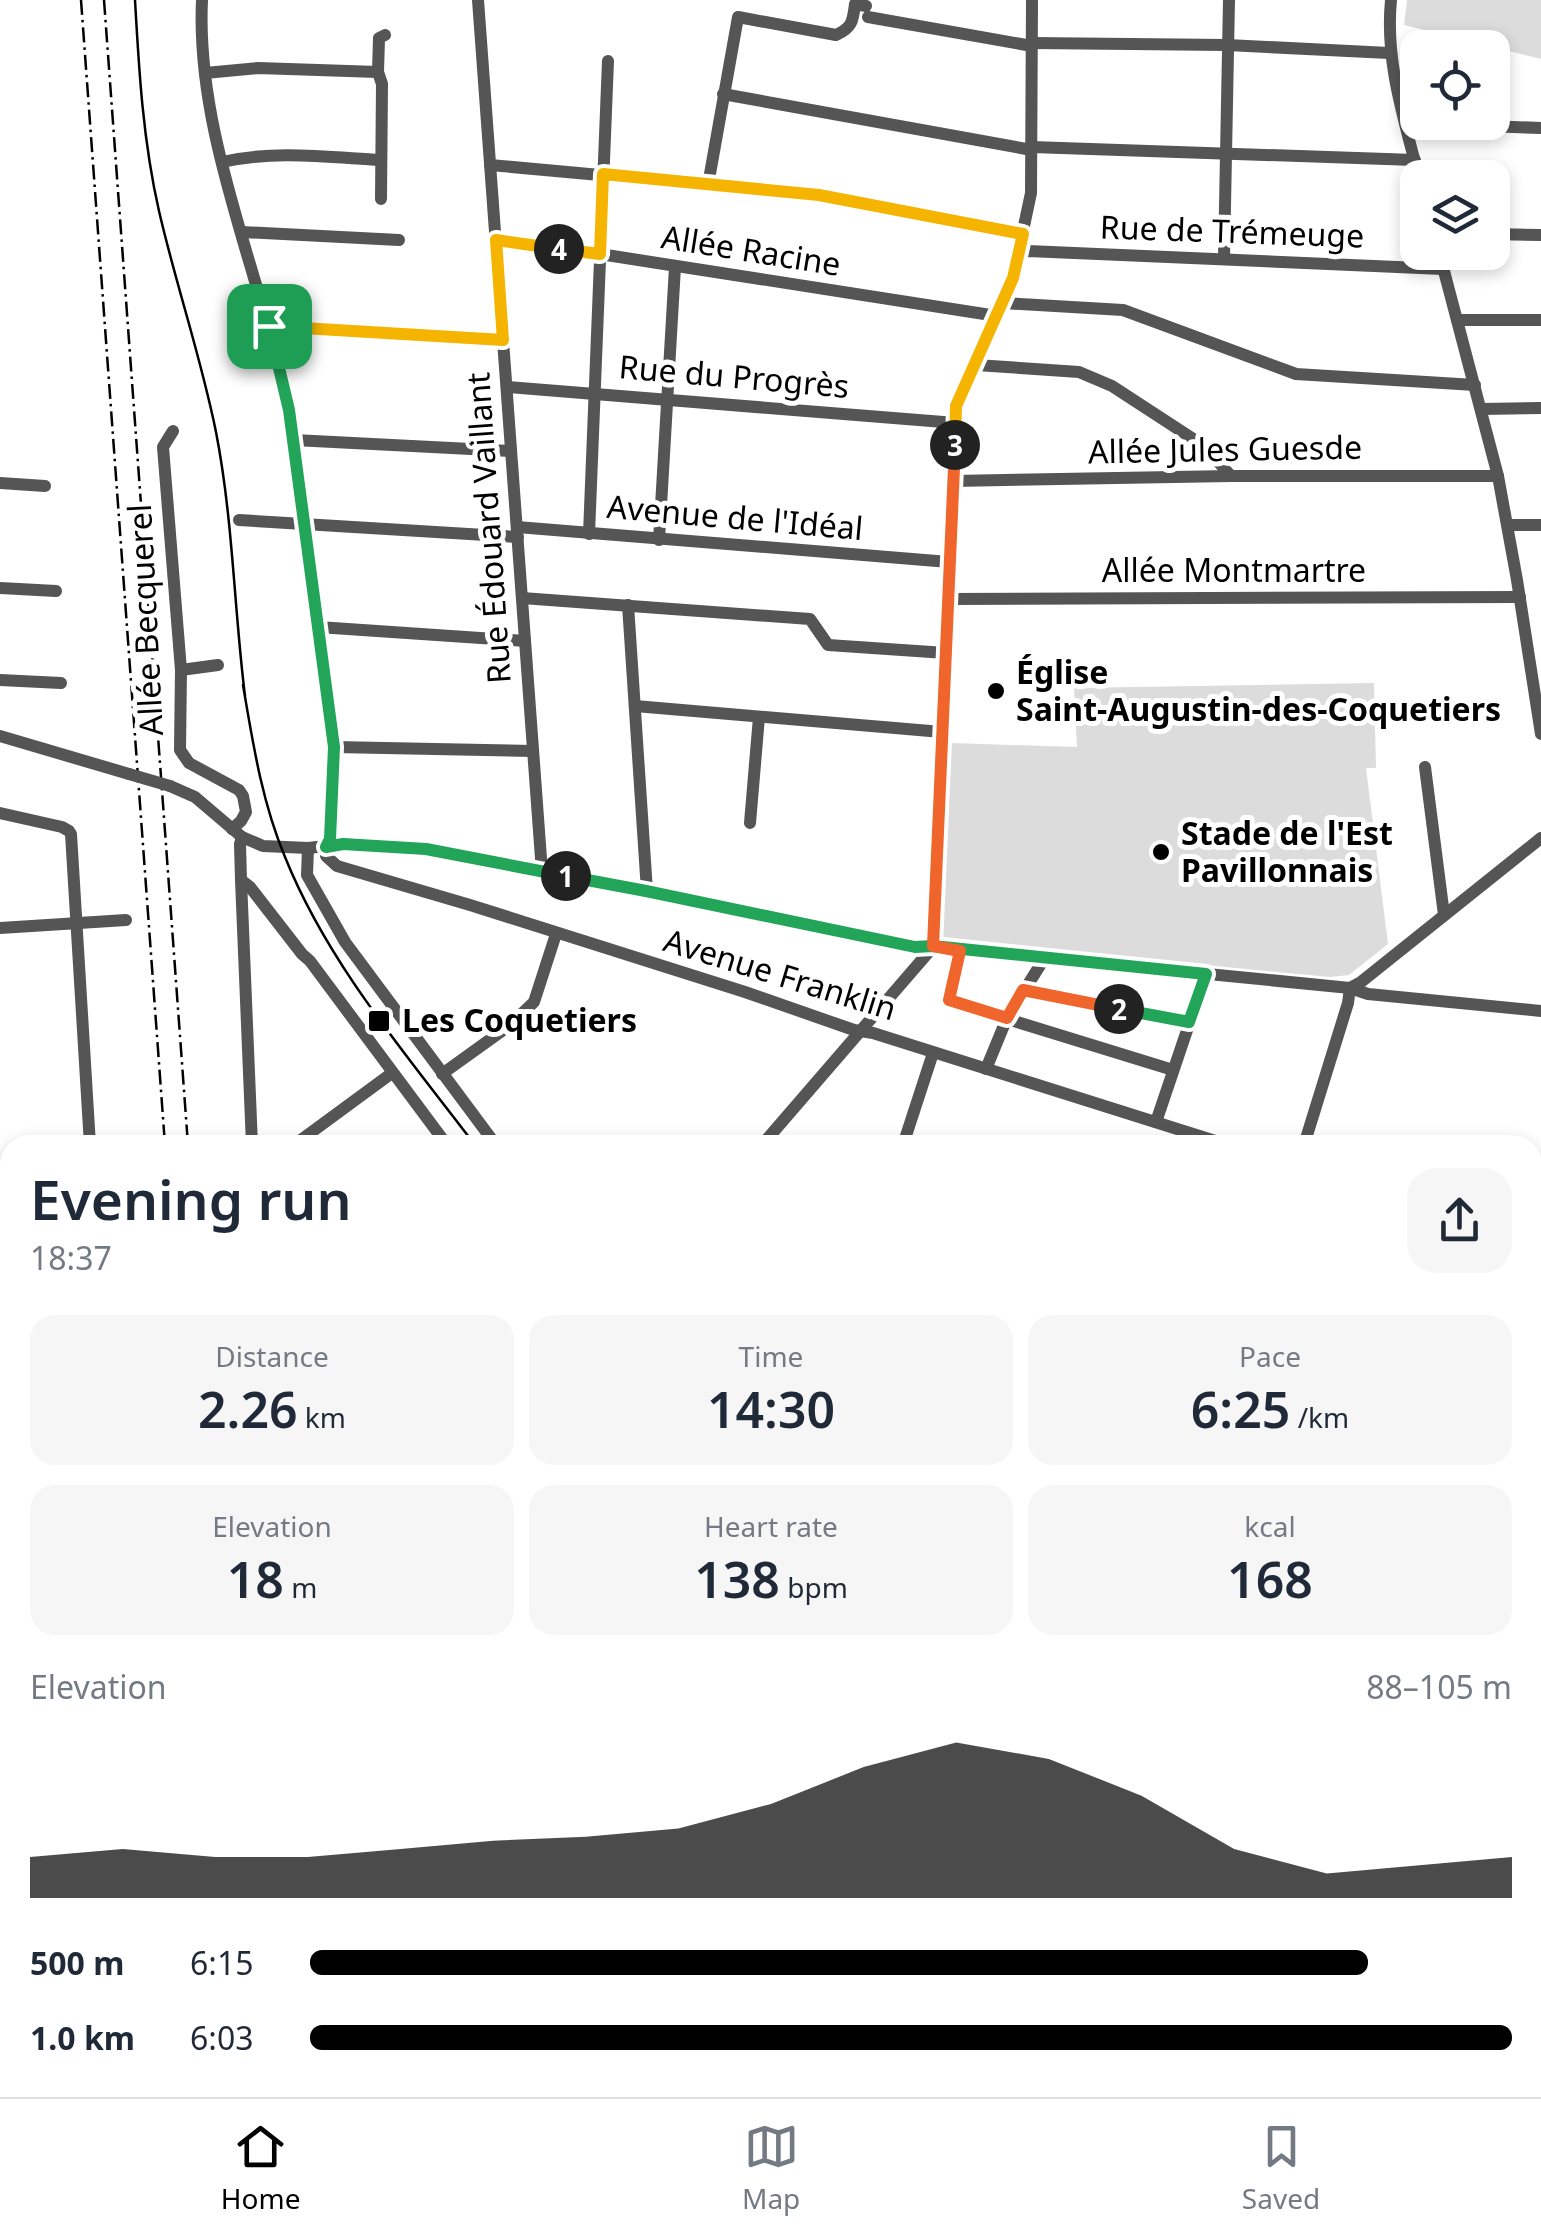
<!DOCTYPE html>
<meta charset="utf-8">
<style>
:root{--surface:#fff;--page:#f6f6f7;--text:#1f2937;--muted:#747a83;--line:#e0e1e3;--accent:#000}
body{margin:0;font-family:"Noto Sans",sans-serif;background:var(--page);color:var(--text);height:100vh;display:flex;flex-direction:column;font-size:38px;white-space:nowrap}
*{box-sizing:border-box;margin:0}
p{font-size:32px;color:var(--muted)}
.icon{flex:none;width:55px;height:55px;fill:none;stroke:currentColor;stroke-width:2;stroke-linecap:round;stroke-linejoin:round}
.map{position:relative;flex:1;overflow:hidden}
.side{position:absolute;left:0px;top:1135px;width:1542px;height:962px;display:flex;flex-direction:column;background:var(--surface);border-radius:30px 30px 0 0;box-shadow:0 5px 15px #0003}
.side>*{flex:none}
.controls{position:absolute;left:1400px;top:30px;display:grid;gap:20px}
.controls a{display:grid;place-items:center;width:110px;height:110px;border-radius:20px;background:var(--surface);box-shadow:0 5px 15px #0003;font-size:50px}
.pin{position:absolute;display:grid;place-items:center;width:85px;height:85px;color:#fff;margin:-42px;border-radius:20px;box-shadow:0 5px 15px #0006}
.km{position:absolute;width:50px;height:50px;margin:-25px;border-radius:50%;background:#222;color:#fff;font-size:28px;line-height:50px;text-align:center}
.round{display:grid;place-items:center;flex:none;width:105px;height:105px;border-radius:30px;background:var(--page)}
.headline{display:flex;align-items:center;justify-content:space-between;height:170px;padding:0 30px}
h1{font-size:55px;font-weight:600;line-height:75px}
.metrics{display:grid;grid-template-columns:repeat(3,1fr);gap:15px;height:170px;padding:10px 30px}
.metrics div{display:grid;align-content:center;border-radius:25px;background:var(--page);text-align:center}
.metrics b{font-size:50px;font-weight:600}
.metrics small{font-size:28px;font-weight:400}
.metrics p{font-size:28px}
.chart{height:280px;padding:20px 30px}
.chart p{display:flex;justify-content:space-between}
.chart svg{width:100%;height:180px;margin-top:10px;fill:var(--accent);opacity:.7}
ul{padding:0 30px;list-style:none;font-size:32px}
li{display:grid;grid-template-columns:160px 120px 1fr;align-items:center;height:75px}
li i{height:25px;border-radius:12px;background:var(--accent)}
.menu{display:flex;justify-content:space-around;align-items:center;height:140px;border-top:2px solid var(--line);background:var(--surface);font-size:28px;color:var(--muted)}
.menu a{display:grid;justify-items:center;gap:5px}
.menu .active{color:var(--accent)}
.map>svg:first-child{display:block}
.green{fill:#dcdcdc}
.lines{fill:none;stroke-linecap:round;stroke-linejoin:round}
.minor{stroke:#555;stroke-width:12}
.tram{stroke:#000;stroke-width:2.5}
.rail{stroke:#000;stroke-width:2.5;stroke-dasharray:15 5 2.5 5;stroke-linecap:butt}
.minor-bridge{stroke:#555;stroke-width:12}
.split-1-casing{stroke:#fff;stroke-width:20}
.split-2-casing{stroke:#fff;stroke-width:20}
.split-3-casing{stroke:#fff;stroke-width:20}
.split-4-casing{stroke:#fff;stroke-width:20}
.split-5-casing{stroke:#fff;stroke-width:20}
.split-1{stroke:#22a559;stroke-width:12}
.split-2{stroke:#22a559;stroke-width:12}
.split-3{stroke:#f0652b;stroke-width:12}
.split-4{stroke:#f5b400;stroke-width:12}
.split-5{stroke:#f5b400;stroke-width:12}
.poi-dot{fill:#000;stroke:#fff;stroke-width:4}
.labels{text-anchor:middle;stroke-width:10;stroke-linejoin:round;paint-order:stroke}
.street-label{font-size:32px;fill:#000;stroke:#fff}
.poi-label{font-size:32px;font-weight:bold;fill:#000;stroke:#fff;text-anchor:start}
</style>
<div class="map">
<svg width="1541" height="2097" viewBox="0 0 1541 2097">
<rect width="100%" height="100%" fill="#fff"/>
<g class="green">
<path d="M1407 0H1541V59L1404 25Z"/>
<path d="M1374 683 1376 768H1366L1388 944 1349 975 1330 977 947 940 942 935 951 743 1077 747 1074 688Z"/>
</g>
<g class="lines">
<g class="minor">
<path d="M202 0C195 147 272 295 294 440L334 747 330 839 326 847"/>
<path d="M478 0 542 872"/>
<path d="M1391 0C1385 62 1404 118 1419 178"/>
<path d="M868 17 1032 46"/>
<path d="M1032 43 1227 45 1389 53"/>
<path d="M205 73 258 68 378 72"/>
<path d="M723 94 1032 150"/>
<path d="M1405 123 1541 128"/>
<path d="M1032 147 1415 160"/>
<path d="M222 162C274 150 327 157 380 160"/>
<path d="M490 165 819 195 1023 234"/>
<path d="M708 185 738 17 836 35C852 28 853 21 855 4L866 6"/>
<path d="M381 199 382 84 378 72 379 38 385 35"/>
<path d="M242 232 399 240"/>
<path d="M1492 234 1541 235"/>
<path d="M496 241 600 254 997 316"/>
<path d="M1439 252 1498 476 1517 580 1541 734"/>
<path d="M1019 253 1028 251 1443 269"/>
<path d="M1224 258 1229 0"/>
<path d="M1003 303 1123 310 1296 374 1475 385"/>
<path d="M1457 320H1541"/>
<path d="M269 326 503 339"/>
<path d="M976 365 1079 372 1112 386 1204 446 1231 476"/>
<path d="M507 387 956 423"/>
<path d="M1481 409 1541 408"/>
<path d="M173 431 163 447 181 670 180 750 189 763 239 790 243 796 246 812 241 821 232 829"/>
<path d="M294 440 511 451"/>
<path d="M953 481 1231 476H1498"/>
<path d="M0 483 45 486"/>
<path d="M239 520 518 537"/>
<path d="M1508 525H1541"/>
<path d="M517 527 949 562"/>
<path d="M589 534 608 61"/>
<path d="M659 540 675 267"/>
<path d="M0 588 56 591"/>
<path d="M522 598 810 619 828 645 946 653"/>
<path d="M948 599 1520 597"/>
<path d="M628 605 647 891"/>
<path d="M318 627 525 641"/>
<path d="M181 670 218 665"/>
<path d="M0 680 61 683"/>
<path d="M635 706 942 732"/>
<path d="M0 736 129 774"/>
<path d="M334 747 533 751"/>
<path d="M1425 767 1444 915"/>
<path d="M170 786 195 797 242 837 263 846 308 848 343 844 425 849 647 891 915 947H933L1350 988 1368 994 1541 1011"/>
<path d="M0 813 62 827 69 831 71 834 90 1145"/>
<path d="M750 823 759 717"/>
<path d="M242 837 240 844 241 880 250 887 302 954 310 961 447 1145"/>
<path d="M326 847V856L337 866 470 905 745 992 854 1030 873 1033 1228 1145"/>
<path d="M308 848 307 875 345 942 496 1145"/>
<path d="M241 880 252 1145"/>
<path d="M0 928 126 920"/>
<path d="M933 947 956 406 1013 278 1031 193 1032 0"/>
<path d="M960 951 949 1001 1173 1070"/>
<path d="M1350 988 1361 982 1541 838"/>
<path d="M1023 990 1189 1023"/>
<path d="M986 1069 1007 1018 1044 959"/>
<path d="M442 1074 510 1025 534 1002 556 934"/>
<path d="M1156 1122 1206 974"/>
<path d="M294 1145 392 1073"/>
<path d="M762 1145 933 947"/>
<path d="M903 1145 933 1053"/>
<path d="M1304 1145 1348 1003 1350 988"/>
<path d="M1532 1241 1541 1244"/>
<path d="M0 1351H10"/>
<path d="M1532 1355 1541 1357"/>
<path d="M1532 1422 1541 1395"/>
<path d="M1532 1597 1541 1600"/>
<path d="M1532 1640 1541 1643"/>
<path d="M0 1844 10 1842"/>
<path d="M1532 1848 1541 1784"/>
<path d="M0 1882 9 2028"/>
<path d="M1532 1886 1541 1887"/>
<path d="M0 2064 10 2068"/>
<path d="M13 2088 14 2097"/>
<path d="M147 2088 148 2097"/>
<path d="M625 2088 637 2097"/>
<path d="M745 2088V2097"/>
<path d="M1198 2088V2097"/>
<path d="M383 2089 412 2097"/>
<path d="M304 2097 305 2088"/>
<path d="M791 2097 800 2088"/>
</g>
<g class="tram">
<path d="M135 0C139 71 143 141 159 211 176 285 201 357 216 432 233 519 234 608 245 696L243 685C253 744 262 802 285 857 328 964 406 1054 475 1145"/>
<path d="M1532 1614 1541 1617"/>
</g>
<g class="rail">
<path d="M81 0 165 1145"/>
<path d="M104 0 188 1145"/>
<path d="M243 2088V2097"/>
</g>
<path class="minor-bridge" d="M129 774 170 786"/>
</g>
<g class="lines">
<defs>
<path id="split-1" d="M269 326 289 410 334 747 330 839 326 847 343 844 426 849 566 876"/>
<path id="split-2" d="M566 876 646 891 915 947 933 946 1206 974 1189 1022 1119 1009"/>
<path id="split-3" d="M955 445 933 946 960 951 949 1000 1007 1018 1023 990 1119 1009"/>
<path id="split-4" d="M559 249 600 254 603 174 819 195 1023 234 1013 278 956 406 955 445"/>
<path id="split-5" d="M269 326 503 340 496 240 559 249"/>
</defs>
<use href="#split-1" class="split-1-casing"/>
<use href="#split-2" class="split-2-casing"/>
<use href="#split-3" class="split-3-casing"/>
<use href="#split-4" class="split-4-casing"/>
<use href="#split-5" class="split-5-casing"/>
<use href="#split-1" class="split-1"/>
<use href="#split-2" class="split-2"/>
<use href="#split-3" class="split-3"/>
<use href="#split-4" class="split-4"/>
<use href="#split-5" class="split-5"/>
</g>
<g class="poi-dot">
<circle cx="996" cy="691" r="10"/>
<circle cx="1161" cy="852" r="10"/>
<rect x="367" y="1009" width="24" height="24" rx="5"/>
</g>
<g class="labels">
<g class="street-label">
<text transform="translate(1232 232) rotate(2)" y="11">Rue de Trémeuge</text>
<text transform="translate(751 251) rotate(9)" y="11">Allée Racine</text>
<text transform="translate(734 377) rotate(5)" y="11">Rue du Progrès</text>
<text transform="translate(1225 450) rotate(-1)" y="11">Allée Jules Guesde</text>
<text transform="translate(735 518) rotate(5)" y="11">Avenue de l'Idéal</text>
<text transform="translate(489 528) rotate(-94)" y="11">Rue Édouard Vaillant</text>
<text x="1234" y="582">Allée Montmartre</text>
<text transform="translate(146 620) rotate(-93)" y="11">Allée Becquerel</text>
<text transform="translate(780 975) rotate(17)" y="11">Avenue Franklin</text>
</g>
<g class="poi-label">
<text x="1016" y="684">Église<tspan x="1016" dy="37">Saint-Augustin-des-Coquetiers</tspan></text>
<text x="1181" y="845">Stade de l'Est<tspan x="1181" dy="37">Pavillonnais</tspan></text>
<text x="402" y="1032">Les Coquetiers</text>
</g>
</g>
</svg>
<div class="controls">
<a><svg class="icon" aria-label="locate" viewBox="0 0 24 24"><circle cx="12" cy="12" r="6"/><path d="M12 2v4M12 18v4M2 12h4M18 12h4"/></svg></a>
<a><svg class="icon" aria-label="layers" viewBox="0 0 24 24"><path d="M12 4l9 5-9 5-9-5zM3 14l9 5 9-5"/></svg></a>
</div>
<div class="pin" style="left:269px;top:326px;background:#1e9e55"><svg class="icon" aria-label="arrive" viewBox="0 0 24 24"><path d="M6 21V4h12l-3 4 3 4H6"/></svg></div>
<b class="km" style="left:566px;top:876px">1</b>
<b class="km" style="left:1119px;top:1009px">2</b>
<b class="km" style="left:955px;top:445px">3</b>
<b class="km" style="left:559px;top:249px">4</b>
<section class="side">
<div class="headline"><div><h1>Evening run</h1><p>18:37</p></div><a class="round"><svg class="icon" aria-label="share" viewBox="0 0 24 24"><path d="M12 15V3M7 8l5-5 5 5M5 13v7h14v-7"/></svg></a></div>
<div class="metrics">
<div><p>Distance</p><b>2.26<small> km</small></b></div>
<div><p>Time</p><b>14:30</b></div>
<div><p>Pace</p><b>6:25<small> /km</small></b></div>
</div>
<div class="metrics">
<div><p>Elevation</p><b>18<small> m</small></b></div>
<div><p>Heart rate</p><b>138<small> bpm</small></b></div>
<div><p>kcal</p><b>168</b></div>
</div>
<div class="chart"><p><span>Elevation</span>88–105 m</p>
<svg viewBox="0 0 160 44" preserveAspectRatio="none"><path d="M0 44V34L10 32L20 34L30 34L40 32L50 30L60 29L70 27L80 21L90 12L100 6L110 10L120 19L130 32L140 38L150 36L160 34V44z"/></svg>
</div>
<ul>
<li><b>500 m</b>6:15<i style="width:88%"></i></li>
<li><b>1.0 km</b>6:03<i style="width:100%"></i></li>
</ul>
</section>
</div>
<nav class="menu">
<a class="active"><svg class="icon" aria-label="home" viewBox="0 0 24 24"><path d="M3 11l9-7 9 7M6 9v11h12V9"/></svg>Home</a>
<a><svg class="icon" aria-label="map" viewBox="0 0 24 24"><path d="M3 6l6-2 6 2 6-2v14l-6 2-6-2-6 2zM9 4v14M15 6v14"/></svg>Map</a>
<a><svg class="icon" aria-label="saved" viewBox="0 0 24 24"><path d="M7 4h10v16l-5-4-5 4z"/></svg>Saved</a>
</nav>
